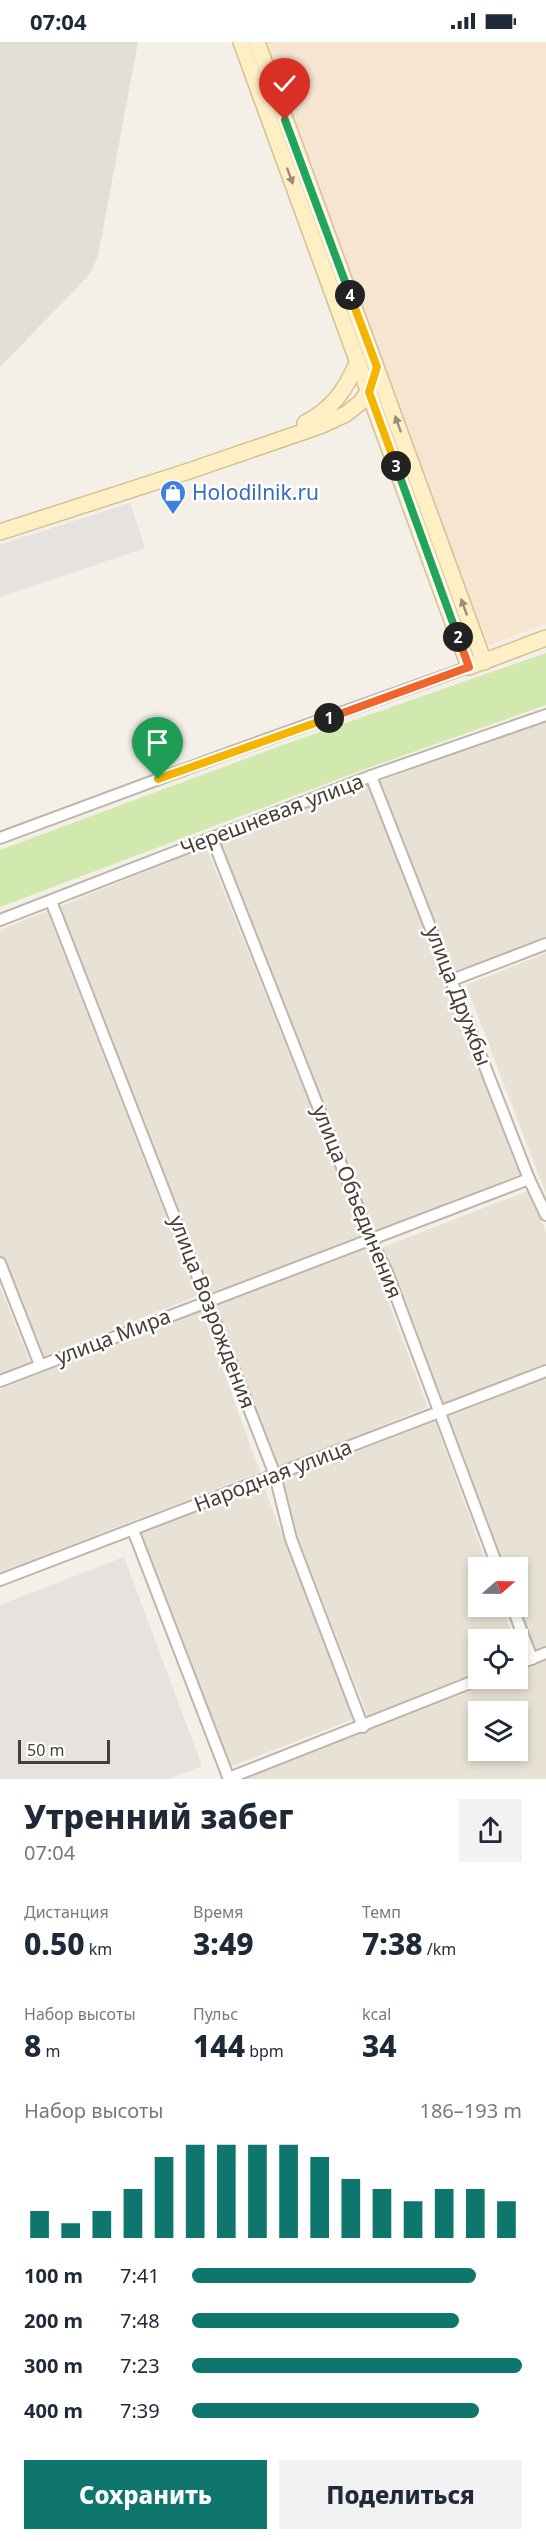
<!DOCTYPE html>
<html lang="ru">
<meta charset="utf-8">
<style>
:root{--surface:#fff;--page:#f2f2f3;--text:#1f2937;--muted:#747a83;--accent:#0f766e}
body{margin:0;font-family:"Noto Sans",sans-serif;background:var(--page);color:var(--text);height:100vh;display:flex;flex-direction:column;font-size:22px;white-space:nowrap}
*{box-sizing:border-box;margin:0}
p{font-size:20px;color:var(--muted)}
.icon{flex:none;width:33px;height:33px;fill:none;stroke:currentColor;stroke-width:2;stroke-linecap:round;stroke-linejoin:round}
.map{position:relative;height:1737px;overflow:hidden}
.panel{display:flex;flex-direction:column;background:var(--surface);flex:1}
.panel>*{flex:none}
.needle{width:39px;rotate:70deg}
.controls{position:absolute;left:468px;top:1515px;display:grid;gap:12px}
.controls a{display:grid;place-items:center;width:60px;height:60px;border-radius:0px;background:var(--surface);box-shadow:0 3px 9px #0003;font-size:30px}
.scale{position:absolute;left:18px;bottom:15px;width:92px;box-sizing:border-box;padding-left:6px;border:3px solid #473f36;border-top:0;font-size:16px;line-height:21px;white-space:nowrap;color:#473f36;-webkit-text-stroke:4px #fff;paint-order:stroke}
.pin{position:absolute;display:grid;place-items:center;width:51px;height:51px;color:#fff;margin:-62px -26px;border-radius:50% 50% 50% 0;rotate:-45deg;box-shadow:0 0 6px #0007}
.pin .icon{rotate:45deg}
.km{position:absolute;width:30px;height:30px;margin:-15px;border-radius:50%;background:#222;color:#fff;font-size:16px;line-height:30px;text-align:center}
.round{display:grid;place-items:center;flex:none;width:63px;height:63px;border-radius:0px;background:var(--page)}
.overview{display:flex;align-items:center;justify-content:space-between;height:102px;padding:0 24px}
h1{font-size:33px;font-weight:800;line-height:45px}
.stats{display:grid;grid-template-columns:repeat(3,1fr);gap:9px;height:102px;padding:6px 24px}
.stats div{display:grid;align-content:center}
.stats b{font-size:30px;font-weight:800}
.stats small{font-size:16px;font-weight:400}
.stats p{font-size:16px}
.chart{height:168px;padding:12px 24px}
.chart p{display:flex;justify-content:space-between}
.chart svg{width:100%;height:108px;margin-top:6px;stroke:var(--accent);stroke-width:6}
.button{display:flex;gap:12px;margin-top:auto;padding:12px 24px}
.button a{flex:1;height:69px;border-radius:0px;background:var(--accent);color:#fff;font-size:24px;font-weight:800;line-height:69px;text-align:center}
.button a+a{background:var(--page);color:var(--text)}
ul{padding:0 24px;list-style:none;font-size:20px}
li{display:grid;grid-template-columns:96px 72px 1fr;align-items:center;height:45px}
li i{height:15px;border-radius:8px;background:var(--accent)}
.status{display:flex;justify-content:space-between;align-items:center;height:42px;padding:0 30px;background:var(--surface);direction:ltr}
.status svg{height:16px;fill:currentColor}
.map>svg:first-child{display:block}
.residential{fill:#e8e1d5;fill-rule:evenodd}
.commercial{fill:#f6e5d1}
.industrial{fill:#e3ded8}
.green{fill:#d1e9af}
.parking{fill:#e5e2df}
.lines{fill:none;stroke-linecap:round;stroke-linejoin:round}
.street-casing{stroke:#bfb6a9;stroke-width:14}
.secondary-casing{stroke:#d4c196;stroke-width:18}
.street{stroke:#fff;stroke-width:10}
.secondary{stroke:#ffefc5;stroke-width:15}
.oneway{fill:#9a8e76}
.split-1-casing{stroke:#fff;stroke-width:12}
.split-2-casing{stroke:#fff;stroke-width:12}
.split-3-casing{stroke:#fff;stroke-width:12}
.split-4-casing{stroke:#fff;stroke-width:12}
.split-5-casing{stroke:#fff;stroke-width:12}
.split-1{stroke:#f5b400;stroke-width:8}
.split-2{stroke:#f0652b;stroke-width:8}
.split-3{stroke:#22a559;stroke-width:8}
.split-4{stroke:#f5b400;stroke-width:8}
.split-5{stroke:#22a559;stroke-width:8}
.labels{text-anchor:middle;stroke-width:5;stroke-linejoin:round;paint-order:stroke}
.shop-label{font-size:21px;fill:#366cbe;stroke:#fff;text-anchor:start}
.street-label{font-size:21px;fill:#473f36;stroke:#fff}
</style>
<div class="status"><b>07:04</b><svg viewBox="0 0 49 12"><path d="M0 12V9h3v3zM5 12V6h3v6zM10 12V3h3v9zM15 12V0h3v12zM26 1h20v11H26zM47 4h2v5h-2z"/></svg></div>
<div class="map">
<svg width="546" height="1737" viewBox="0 0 546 1737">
<rect width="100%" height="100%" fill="#f4efe7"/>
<g class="residential">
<path d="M546 678V895L456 931 380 739Z"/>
<path d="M369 741 521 1132 371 1191 218 800Z"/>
<path d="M206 805 363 1194 210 1251 56 866Z"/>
<path d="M47 869 197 1254 39 1316 0 1216V888Z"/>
<path d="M546 911V1152L466 943Z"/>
<path d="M530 1148 546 1190V1322L439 1363 378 1207Z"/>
<path d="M368 1206 428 1365 272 1427 210 1265Z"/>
<path d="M0 1245 30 1320 0 1332Z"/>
<path d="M201 1267 260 1430 0 1530V1347Z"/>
<path d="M546 1333V1605L530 1611 518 1564V1526L499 1525 444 1373Z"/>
<path d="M434 1377 488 1525 478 1526V1564L502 1565 514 1597 478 1598V1632L368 1674 275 1438Z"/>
<path d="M263 1443 354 1677 227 1726 136 1492Z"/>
<path d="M546 1617V1737H237L495 1637 518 1636V1628ZM478 1670H518V1708H478Z"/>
</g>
<path class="commercial" d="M266 0H546V582L483 605Z"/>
<path class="industrial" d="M0 0H138L98 214 89 233 0 325Z"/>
<path class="green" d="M546 611V663L368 726 0 865V808L280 704Z"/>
<g class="parking">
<path d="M130 461 145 506 0 555V503Z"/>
<path d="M124 1515 202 1724 168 1737H0V1563Z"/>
</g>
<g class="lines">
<defs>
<g id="street">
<path d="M371 734 529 1137 546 1173"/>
<path d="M0 796 229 711 469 625"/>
<path d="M212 796 370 1196 387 1230 498 1526"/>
<path d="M51 859 275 1433 291 1497 363 1685"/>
<path d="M0 878 371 734 546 673"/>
<path d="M452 938 546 902"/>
<path d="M0 1221 40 1323"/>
<path d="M0 1339 529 1137"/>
<path d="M133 1488 229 1737"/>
<path d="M0 1538 546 1329"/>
<path d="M512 1564 532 1617"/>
<path d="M518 1622 546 1611"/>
<path d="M229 1736 482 1636"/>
</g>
<g id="secondary">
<path d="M241 0 469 625 546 596"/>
<path d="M257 0 484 620"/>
<path d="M305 381C333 367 346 347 358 319"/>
<path d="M0 490 186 430 320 384 346 372 361 360 372 343"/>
</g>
</defs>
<use href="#street" class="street-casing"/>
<use href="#secondary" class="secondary-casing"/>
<use href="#street" class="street"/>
<use href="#secondary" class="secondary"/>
</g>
<defs><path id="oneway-solid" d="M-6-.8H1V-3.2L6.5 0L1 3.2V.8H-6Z" transform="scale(1.5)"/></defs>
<g class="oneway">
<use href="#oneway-solid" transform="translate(290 134) rotate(70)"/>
<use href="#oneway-solid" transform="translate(398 382) rotate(-110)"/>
<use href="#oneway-solid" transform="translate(464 565) rotate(-110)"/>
</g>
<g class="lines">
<defs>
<path id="split-1" d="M158 737 329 676"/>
<path id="split-2" d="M329 676 469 625 458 595"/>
<path id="split-3" d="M396 424 458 595"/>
<path id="split-4" d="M350 253 377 325 369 350 396 424"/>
<path id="split-5" d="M285 78 350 253"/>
</defs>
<use href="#split-1" class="split-1-casing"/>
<use href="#split-2" class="split-2-casing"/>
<use href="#split-3" class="split-3-casing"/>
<use href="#split-4" class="split-4-casing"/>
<use href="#split-5" class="split-5-casing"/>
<use href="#split-1" class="split-1"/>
<use href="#split-2" class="split-2"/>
<use href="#split-3" class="split-3"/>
<use href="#split-4" class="split-4"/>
<use href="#split-5" class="split-5"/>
</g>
<defs>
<symbol id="shop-pin" viewBox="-11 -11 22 30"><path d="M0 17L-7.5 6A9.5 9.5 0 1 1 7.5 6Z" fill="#3f7fe0" stroke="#fff"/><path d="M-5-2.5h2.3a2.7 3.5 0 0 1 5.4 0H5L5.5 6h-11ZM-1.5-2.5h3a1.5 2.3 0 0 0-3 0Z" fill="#fff"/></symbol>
</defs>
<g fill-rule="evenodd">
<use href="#shop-pin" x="158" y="436" width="30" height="40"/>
</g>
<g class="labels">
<g class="shop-label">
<text x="192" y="458">Holodilnik.ru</text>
</g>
<g class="street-label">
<text transform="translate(272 773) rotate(-21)" y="7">Черешневая улица</text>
<text transform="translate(458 954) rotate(69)" y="7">улица Дружбы</text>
<text transform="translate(357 1160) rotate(68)" y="7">улица Объединения</text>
<text transform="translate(212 1270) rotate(69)" y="7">улица Возрождения</text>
<text transform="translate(113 1295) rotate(-21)" y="7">улица Мира</text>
<text transform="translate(273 1434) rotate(-21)" y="7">Народная улица</text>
</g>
</g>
</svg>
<div class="controls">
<a><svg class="needle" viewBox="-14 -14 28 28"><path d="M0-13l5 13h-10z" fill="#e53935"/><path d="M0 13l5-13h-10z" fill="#747a83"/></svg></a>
<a><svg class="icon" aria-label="locate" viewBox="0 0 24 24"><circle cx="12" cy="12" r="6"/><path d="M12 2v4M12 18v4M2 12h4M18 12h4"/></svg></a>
<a><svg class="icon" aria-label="layers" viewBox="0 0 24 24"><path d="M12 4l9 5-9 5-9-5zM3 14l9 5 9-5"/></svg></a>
</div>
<div class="scale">50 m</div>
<div class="pin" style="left:158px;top:737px;background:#1e9e55"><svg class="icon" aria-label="arrive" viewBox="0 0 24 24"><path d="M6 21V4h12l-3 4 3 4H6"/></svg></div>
<div class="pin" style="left:285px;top:78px;background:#d93025"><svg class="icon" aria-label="check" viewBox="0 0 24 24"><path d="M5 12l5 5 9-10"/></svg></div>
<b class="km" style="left:329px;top:676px">1</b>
<b class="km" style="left:458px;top:595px">2</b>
<b class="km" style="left:396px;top:424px">3</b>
<b class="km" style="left:350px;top:253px">4</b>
</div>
<section class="panel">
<div class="overview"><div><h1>Утренний забег</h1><p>07:04</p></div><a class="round"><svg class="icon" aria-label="share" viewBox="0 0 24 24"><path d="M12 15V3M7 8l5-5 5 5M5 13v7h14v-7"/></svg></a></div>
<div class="stats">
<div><p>Дистанция</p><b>0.50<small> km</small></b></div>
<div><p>Время</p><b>3:49</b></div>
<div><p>Темп</p><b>7:38<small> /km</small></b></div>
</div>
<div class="stats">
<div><p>Набор высоты</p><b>8<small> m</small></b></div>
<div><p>Пульс</p><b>144<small> bpm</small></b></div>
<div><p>kcal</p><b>34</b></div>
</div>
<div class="chart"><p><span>Набор высоты</span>186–193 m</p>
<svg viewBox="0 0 160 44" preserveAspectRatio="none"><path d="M5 44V33M15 44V38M25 44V33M35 44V24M45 44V11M55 44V6M65 44V6M75 44V6M85 44V6M95 44V11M105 44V20M115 44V24M125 44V29M135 44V24M145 44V24M155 44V29"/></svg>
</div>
<ul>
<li><b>100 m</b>7:41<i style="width:86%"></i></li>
<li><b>200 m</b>7:48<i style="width:81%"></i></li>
<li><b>300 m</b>7:23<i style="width:100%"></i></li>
<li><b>400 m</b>7:39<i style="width:87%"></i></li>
</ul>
<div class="button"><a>Сохранить</a><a>Поделиться</a></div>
</section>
